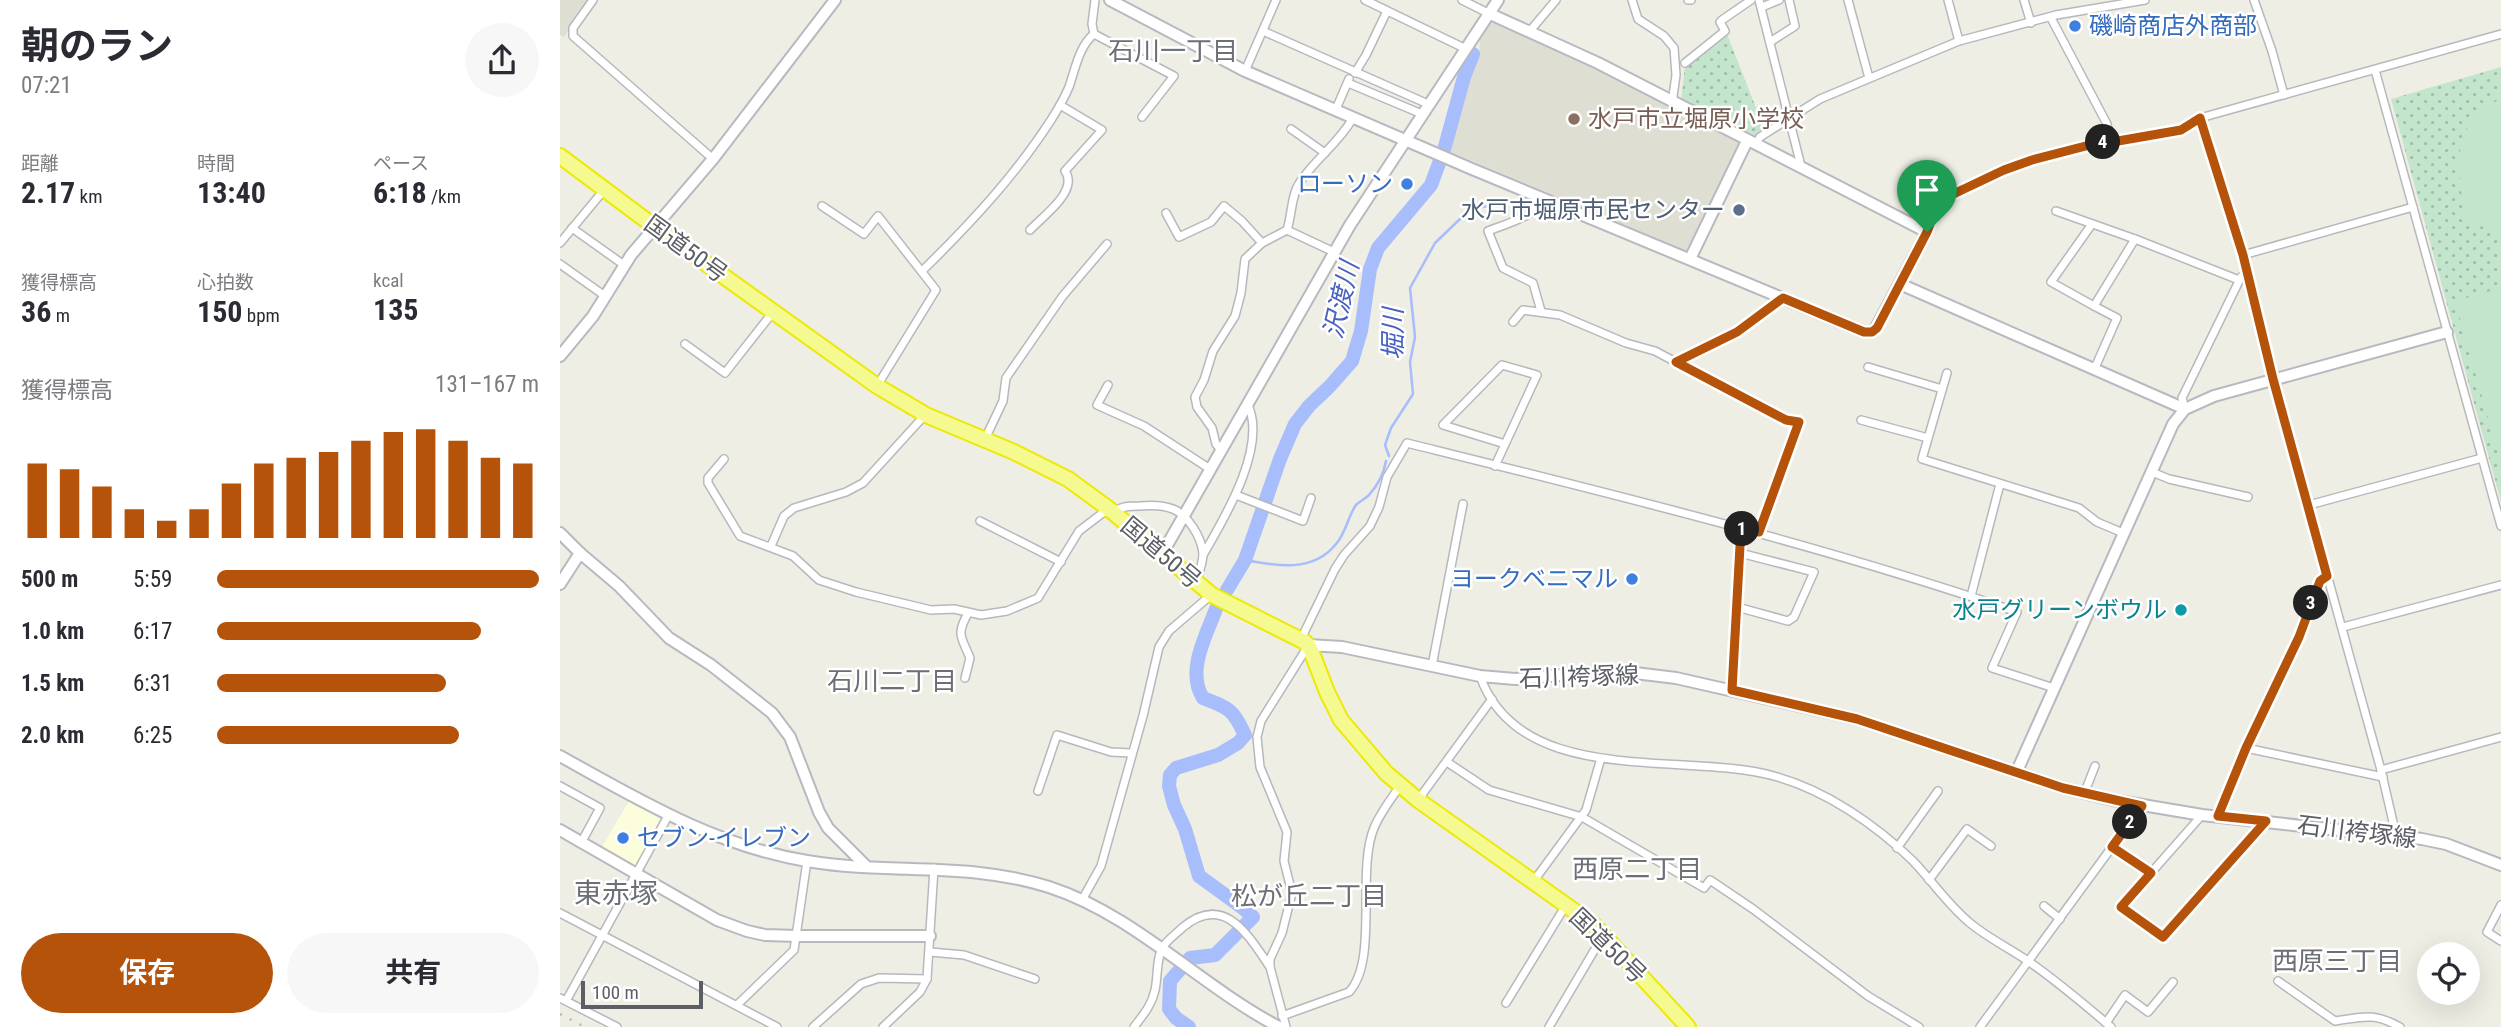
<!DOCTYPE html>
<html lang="ja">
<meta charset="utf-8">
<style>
:root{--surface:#fff;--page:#f7f7f7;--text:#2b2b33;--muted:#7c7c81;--accent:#b45309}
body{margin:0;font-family:"Roboto Condensed","Noto Sans JP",sans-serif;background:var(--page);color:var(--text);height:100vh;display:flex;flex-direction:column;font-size:26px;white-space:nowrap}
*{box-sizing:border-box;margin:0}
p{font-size:23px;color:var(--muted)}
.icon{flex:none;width:38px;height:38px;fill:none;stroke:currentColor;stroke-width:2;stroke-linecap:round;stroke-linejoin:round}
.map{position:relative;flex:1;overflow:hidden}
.drawer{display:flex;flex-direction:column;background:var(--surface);width:560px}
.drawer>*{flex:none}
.tools{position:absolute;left:1857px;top:942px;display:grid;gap:14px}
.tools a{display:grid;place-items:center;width:63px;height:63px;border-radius:50%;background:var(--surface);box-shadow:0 7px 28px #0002;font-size:35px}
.scale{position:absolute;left:21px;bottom:18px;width:122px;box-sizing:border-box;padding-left:7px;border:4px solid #5c5e65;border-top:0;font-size:19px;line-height:24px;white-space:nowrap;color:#5c5e65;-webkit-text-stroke:5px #fff;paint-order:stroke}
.pin{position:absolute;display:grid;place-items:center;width:60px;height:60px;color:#fff;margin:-72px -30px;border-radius:50% 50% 50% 0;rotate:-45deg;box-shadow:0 0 7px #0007}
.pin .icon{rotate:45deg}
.km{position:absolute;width:35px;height:35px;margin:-18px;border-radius:50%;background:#222;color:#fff;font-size:19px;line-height:35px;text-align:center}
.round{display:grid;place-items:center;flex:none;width:74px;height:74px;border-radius:37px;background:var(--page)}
.overview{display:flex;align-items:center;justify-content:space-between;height:119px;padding:0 21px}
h1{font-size:38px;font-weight:700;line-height:52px}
.stats{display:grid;grid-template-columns:repeat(3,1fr);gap:10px;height:119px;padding:7px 21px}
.stats div{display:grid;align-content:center}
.stats b{font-size:30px;font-weight:700}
.stats small{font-size:19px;font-weight:400}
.stats p{font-size:19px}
.chart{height:196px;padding:14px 21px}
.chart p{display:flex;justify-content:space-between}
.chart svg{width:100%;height:126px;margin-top:7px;stroke:var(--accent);stroke-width:6}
.action{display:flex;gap:14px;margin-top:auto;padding:14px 21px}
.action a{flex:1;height:80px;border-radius:42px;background:var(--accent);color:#fff;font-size:28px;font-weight:700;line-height:80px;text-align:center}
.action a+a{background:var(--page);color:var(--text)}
ul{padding:0 21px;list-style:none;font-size:23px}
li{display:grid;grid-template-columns:112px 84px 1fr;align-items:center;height:52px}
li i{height:18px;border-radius:9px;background:var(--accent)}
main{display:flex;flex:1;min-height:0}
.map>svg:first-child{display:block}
.commercial{fill:#fbfddb}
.education{fill:#deded3}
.park{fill:url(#park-dots)}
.pitch{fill:#c2e5cc}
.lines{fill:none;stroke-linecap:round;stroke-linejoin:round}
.stream{stroke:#a7bdfc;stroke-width:2.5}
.river{stroke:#a7bdfc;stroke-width:14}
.street-casing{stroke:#b7b8be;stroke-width:10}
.secondary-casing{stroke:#b8b9c0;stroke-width:14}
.highway-casing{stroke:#ece907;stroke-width:18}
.street{stroke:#fff;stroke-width:7}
.secondary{stroke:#fff;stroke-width:10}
.highway{stroke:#f5fa90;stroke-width:14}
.rail{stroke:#b7b7b8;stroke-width:2.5;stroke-dasharray:2 9;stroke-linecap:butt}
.route-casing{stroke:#fff;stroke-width:14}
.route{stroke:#b45309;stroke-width:9}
.shop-dot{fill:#3f7fe0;stroke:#fff;stroke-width:2.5}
.education-dot{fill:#8d6e63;stroke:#fff;stroke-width:2.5}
.service-dot{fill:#5c6f8a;stroke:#fff;stroke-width:2.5}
.culture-dot{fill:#0f9aa8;stroke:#fff;stroke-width:2.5}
.labels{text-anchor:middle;stroke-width:5;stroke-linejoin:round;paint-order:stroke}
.shop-label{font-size:24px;fill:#366cbe;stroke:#fff;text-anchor:start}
.education-label{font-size:24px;fill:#785e54;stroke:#fff;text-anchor:start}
.service-label{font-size:24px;fill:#4e5e75;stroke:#fff;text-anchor:end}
.street-label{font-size:24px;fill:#5c5e65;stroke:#fff}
.culture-label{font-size:24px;fill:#0d838f;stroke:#fff;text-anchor:end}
.neighbourhood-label{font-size:26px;fill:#6d6f77;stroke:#fff}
.water-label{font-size:26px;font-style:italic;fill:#4960c0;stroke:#fff}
.quarter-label{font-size:28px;fill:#6d6f77;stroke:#fff}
</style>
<main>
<section class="drawer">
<div class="overview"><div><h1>朝のラン</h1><p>07:21</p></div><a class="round"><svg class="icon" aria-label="share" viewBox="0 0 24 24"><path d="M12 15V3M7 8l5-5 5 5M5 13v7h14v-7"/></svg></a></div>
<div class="stats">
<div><p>距離</p><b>2.17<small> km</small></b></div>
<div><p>時間</p><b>13:40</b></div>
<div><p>ペース</p><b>6:18<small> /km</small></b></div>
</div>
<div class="stats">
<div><p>獲得標高</p><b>36<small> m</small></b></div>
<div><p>心拍数</p><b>150<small> bpm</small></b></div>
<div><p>kcal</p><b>135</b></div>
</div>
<div class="chart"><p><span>獲得標高</span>131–167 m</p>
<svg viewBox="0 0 160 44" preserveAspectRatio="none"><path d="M5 44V18M15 44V20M25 44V26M35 44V34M45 44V38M55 44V34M65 44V25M75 44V18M85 44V16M95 44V14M105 44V10M115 44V7M125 44V6M135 44V10M145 44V16M155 44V18"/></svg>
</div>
<ul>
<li><b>500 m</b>5:59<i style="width:100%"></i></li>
<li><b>1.0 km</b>6:17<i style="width:82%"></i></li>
<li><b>1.5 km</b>6:31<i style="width:71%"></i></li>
<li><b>2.0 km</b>6:25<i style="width:75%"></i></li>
</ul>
<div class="action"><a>保存</a><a>共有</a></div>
</section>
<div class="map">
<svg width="1941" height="1027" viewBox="0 0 1941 1027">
<defs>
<pattern id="park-dots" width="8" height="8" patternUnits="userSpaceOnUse" patternTransform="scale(1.75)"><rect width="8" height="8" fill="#c2e5cc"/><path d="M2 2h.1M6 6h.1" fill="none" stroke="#a1bda9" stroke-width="1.8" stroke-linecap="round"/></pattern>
</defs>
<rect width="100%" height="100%" fill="#eeeee5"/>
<path class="commercial" d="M69 801 100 819 76 865 72 866 41 848Z"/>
<g class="education">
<path d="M0 0H29L4 37 0 35Z"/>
<path d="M932 21 1038 70 1179 143 1180 147 1129 250 1126 251 891 152 893 142 889 140 919 55 920 39Z"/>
</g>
<g class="park">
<path d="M1167 34 1205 131 1196 136 1121 101 1125 66Z"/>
<path d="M1941 67V502L1831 99Z"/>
</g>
<g class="pitch">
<path d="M1941 99V230L1912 225C1903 214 1903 203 1901 190 1895 150 1901 117 1941 99Z"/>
<path d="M1941 288V464L1895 301Z"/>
</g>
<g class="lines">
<g class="stream">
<path d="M829 456 825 445 831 428 853 394 850 362 855 337 850 288 875 243 901 218 922 207 966 199 977 204"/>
<path d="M685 560C716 566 753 573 776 544 786 533 788 516 796 505 800 501 805 499 809 495 817 486 824 473 826 461"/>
</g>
<g class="river">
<path d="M667 590 685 560 720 459 735 424 749 406 770 386 792 361 801 331 810 269 818 248 871 185 884 150 904 77 913 54"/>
<path d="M629 1027 616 1018 609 1009 610 981 630 958 655 955 693 917 683 908 639 876 625 829 614 805 609 786 610 775 616 768 658 755 678 743 685 735C673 709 669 708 643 698 626 671 646 636 656 609"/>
</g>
<defs>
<g id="street">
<path d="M33 0 13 28V36L153 159"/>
<path d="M805 0 904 48"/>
<path d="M902 0 928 13"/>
<path d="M1072 0 1078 19 1104 36 1114 48 1116 75 1112 103"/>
<path d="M1128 0H1131"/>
<path d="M1199 0 1240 162 1239 167"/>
<path d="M1288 0 1309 78"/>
<path d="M1388 0 1399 41"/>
<path d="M1464 0 1471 23"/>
<path d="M1694 0 1712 51 1724 95"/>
<path d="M1202 7 1219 0"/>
<path d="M1491 18 1547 124 1549 140"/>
<path d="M703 31 868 104"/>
<path d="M969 32 996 0"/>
<path d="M534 34 614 76 582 117"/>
<path d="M1210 42 1235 26 1229 0"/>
<path d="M1125 63 1165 31 1160 22 1162 20 1191 0"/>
<path d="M1815 70 1941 526"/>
<path d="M685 71 716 0"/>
<path d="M795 73 806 55 827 11"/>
<path d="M788 83 862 114"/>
<path d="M776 109 789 79"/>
<path d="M1640 118 1683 255 1713 379 1821 770 1836 835"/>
<path d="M731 129 765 153"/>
<path d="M1195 145 1200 137 1260 99 1399 41 1496 15 1585 0"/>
<path d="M262 206 304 234 318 216 376 290 317 386"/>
<path d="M1496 211 1575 239"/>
<path d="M606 213 619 237 651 222 664 206 682 221 702 243"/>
<path d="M1532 224 1491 282 1534 306"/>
<path d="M12 228 64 265"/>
<path d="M470 230C483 216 519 191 505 171L542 130 500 105"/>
<path d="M727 230C732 215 731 195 740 182 757 157 778 144 793 118"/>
<path d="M1367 232 1376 208 1385 198 1444 170 1472 160 1549 140 1558 141 1621 130 1640 118 1941 34"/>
<path d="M0 243 44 190"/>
<path d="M1683 255 1853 207"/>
<path d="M0 264 45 296"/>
<path d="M362 271C409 225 455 176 491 120 498 109 504 99 509 87 515 70 519 46 534 34L532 24 535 0"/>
<path d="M981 311 973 283 943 268 928 231C948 223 974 217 985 198"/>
<path d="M953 322 963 310 1000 315 1066 343 1095 351 1225 420 1239 422 1199 532"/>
<path d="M125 344 165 373 213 312"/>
<path d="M1116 362 1177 332 1223 298"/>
<path d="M1308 367 1382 389"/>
<path d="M1534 370 1557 318 1534 306 1575 239 1679 280"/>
<path d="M1387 373 1362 459 1519 508 1537 522 1563 533"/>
<path d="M548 385 537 405 584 426 650 469"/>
<path d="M1625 409 1622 398 1681 277"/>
<path d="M1301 420 1368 438"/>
<path d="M425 439 443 401 446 378 502 297 547 244"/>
<path d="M661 450 656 444 652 428 637 407 635 397 644 380 653 351 675 316 681 293 685 259 702 243 727 230 774 252"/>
<path d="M164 459 148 478V483L180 536 233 556 259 580 296 592 371 610 394 609 421 615 447 611 478 598 519 531 548 509"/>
<path d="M935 466 977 375 942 365 883 425 945 444"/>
<path d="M1592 472 1609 479 1688 497"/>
<path d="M676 495 743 521 751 498"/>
<path d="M1749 505 1922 458"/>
<path d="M554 512C562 506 569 506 580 506 590 505 603 505 613 509 628 515 642 538 643 554 643 563 639 573 636 581"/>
<path d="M420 521 501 562"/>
<path d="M211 546 224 516 234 508 286 492 303 483 365 415"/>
<path d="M643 555C664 519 709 445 687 403"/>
<path d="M1411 596 1440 484"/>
<path d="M1177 607 1228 621 1234 617 1254 572 1180 553"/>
<path d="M1783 627 1941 585"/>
<path d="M741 639 775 569 784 555 810 526 819 507 827 477 847 443C1052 494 1257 544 1457 612L1432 668 1494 688"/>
<path d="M872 666 903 504"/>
<path d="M920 676C960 789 1124 751 1214 776 1265 790 1315 824 1353 861 1373 882 1388 905 1410 923 1428 938 1449 948 1468 961 1497 981 1524 1004 1551 1027"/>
<path d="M405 678 410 658C401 636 396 635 408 613"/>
<path d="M1172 690 1181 528"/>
<path d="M1686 748 1823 777"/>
<path d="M887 762 929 790 1022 817 1144 888 1150 880 1193 909 1308 996 1359 1027"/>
<path d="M1821 770 1941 737"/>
<path d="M0 786 40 808 21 843"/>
<path d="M478 791 497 735 551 752 571 753"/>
<path d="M1524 794 1535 766"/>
<path d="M858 800 932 699"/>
<path d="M1642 815 1561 907 1603 937 1706 821"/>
<path d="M1659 816 1686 748 1739 637 1761 581 1767 576"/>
<path d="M1552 847 1591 873"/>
<path d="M1337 848 1378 791"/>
<path d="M1369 880 1407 829 1431 846"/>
<path d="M973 882 1026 810 1041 758"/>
<path d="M522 900 541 866 583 716 599 647 609 631 651 595"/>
<path d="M1941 905 1927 932 1941 941"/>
<path d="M1484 906 1500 919"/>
<path d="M0 913 217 1027"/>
<path d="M370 952 404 955 475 979"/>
<path d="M1718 981 1775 1021C1804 1017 1813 1012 1840 1027"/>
<path d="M0 998 57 1027"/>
<path d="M6 1001 108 816"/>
<path d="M946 1003 1006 905"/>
<path d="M177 1005 234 950 247 861"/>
<path d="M722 1016 789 992C819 960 796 871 814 828 820 813 831 799 840 786"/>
<path d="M1546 1023 1565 995 1588 1012 1613 982"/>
<path d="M253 1027 301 984 319 978 367 979"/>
<path d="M323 1027 360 992 367 979 374 868"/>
<path d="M574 1027C583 1015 592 1005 595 990 598 977 596 958 603 947 607 940 616 934 622 928 664 892 688 935 710 967"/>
<path d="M726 1027 710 967V959L722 933 732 893 724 861 727 832 700 767 697 737 701 721 748 646"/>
<path d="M989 1027 1038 944 1046 936"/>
<path d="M1420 1027 1582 806"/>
</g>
<g id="secondary">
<path d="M550 0 685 71 912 169 1304 332H1312L1316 328 1367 232 1038 63 928 13"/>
<path d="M1130 259 1187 141"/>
<path d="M1340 284 1625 409"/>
<path d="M0 356 33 316 71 255 153 159 275 0"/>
<path d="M0 533 20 553 0 584"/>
<path d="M20 553 59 586 109 638 151 665 212 713 230 737 259 812 268 828 306 866"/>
<path d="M602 554 790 225 938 0"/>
<path d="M748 645 782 647 920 676 955 679 1037 672 1075 673 1116 678 1297 719 1503 788 1553 800 1642 815 1862 839 1886 844 1941 865"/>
<path d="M0 756C79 800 156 846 247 861 329 875 407 861 489 887 575 915 639 985 719 1027"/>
<path d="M1457 771 1613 424 1625 409 1654 396 1887 332"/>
<path d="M0 830 157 920 187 931 205 935 238 936H370"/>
</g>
<path id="highway" d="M0 156 95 227 317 386 366 415 454 452 508 479 549 509 652 595 745 642 750 648 767 692 781 720 826 773 858 800 1034 925 1128 1027"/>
</defs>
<use href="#street" class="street-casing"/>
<use href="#secondary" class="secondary-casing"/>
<use href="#highway" class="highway-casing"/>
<use href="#street" class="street"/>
<use href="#secondary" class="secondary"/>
<use href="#highway" class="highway"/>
<path class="rail" d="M0 1014 25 1027"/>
</g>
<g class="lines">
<defs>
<path id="route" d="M1640 118 1683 255 1713 379 1767 576 1760 581 1739 637 1686 748 1658 816 1706 821 1603 937 1561 907 1591 873 1552 847 1582 806 1503 788 1297 719 1172 690 1181 528 1199 532 1239 422 1226 420 1116 362 1177 332 1223 298 1304 332H1312L1317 328 1367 232 1376 208 1385 198 1444 170 1472 160 1549 140 1558 141 1621 130Z"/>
</defs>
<use href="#route" class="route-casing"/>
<use href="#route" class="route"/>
</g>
<g class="shop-dot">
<circle cx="1515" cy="26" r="7"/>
<circle cx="847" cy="184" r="7"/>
<circle cx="1072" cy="579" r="7"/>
<circle cx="63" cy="838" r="7"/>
</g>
<circle class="education-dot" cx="1014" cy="119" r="7"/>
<circle class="service-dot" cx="1179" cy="210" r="7"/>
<circle class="culture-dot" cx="1621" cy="610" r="7"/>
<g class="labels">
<g class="shop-label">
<text x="1529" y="34">磯崎商店外商部</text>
<text x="833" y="192" text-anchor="end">ローソン</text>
<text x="1058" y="587" text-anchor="end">ヨークベニマル</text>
<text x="77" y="846">セブン-イレブン</text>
</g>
<g class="education-label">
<text x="1028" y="127">水戸市立堀原小学校</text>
</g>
<g class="service-label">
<text x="1165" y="218">水戸市堀原市民センター</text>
</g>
<g class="street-label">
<text transform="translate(126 249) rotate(36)" y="8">国道50号</text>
<text transform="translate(601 553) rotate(40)" y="8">国道50号</text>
<text transform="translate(1019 677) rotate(-2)" y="8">石川袴塚線</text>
<text transform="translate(1797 832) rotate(7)" y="8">石川袴塚線</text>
<text transform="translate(1048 946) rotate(44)" y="8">国道50号</text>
</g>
<g class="culture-label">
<text x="1607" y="618">水戸グリーンボウル</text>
</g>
<g class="neighbourhood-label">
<text x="613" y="60">石川一丁目</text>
<text x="332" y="690">石川二丁目</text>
<text x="1077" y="878">西原二丁目</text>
<text x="749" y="905">松が丘二丁目</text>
<text x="1777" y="970">西原三丁目</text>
</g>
<g class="water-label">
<text transform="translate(781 300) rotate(-77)" y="9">沢渡川</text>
<text transform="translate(833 334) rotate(-90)" y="9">堀川</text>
</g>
<g class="quarter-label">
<text x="56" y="903">東赤塚</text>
</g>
</g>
</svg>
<div class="tools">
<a><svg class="icon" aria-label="locate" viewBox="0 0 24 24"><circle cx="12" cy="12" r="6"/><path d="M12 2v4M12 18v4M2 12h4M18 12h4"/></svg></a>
</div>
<div class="scale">100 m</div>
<div class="pin" style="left:1367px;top:232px;background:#1e9e55"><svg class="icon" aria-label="arrive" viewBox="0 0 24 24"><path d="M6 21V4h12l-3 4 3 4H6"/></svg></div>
<b class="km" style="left:1182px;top:529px">1</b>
<b class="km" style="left:1570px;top:822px">2</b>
<b class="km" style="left:1751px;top:603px">3</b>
<b class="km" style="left:1543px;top:142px">4</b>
</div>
</main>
